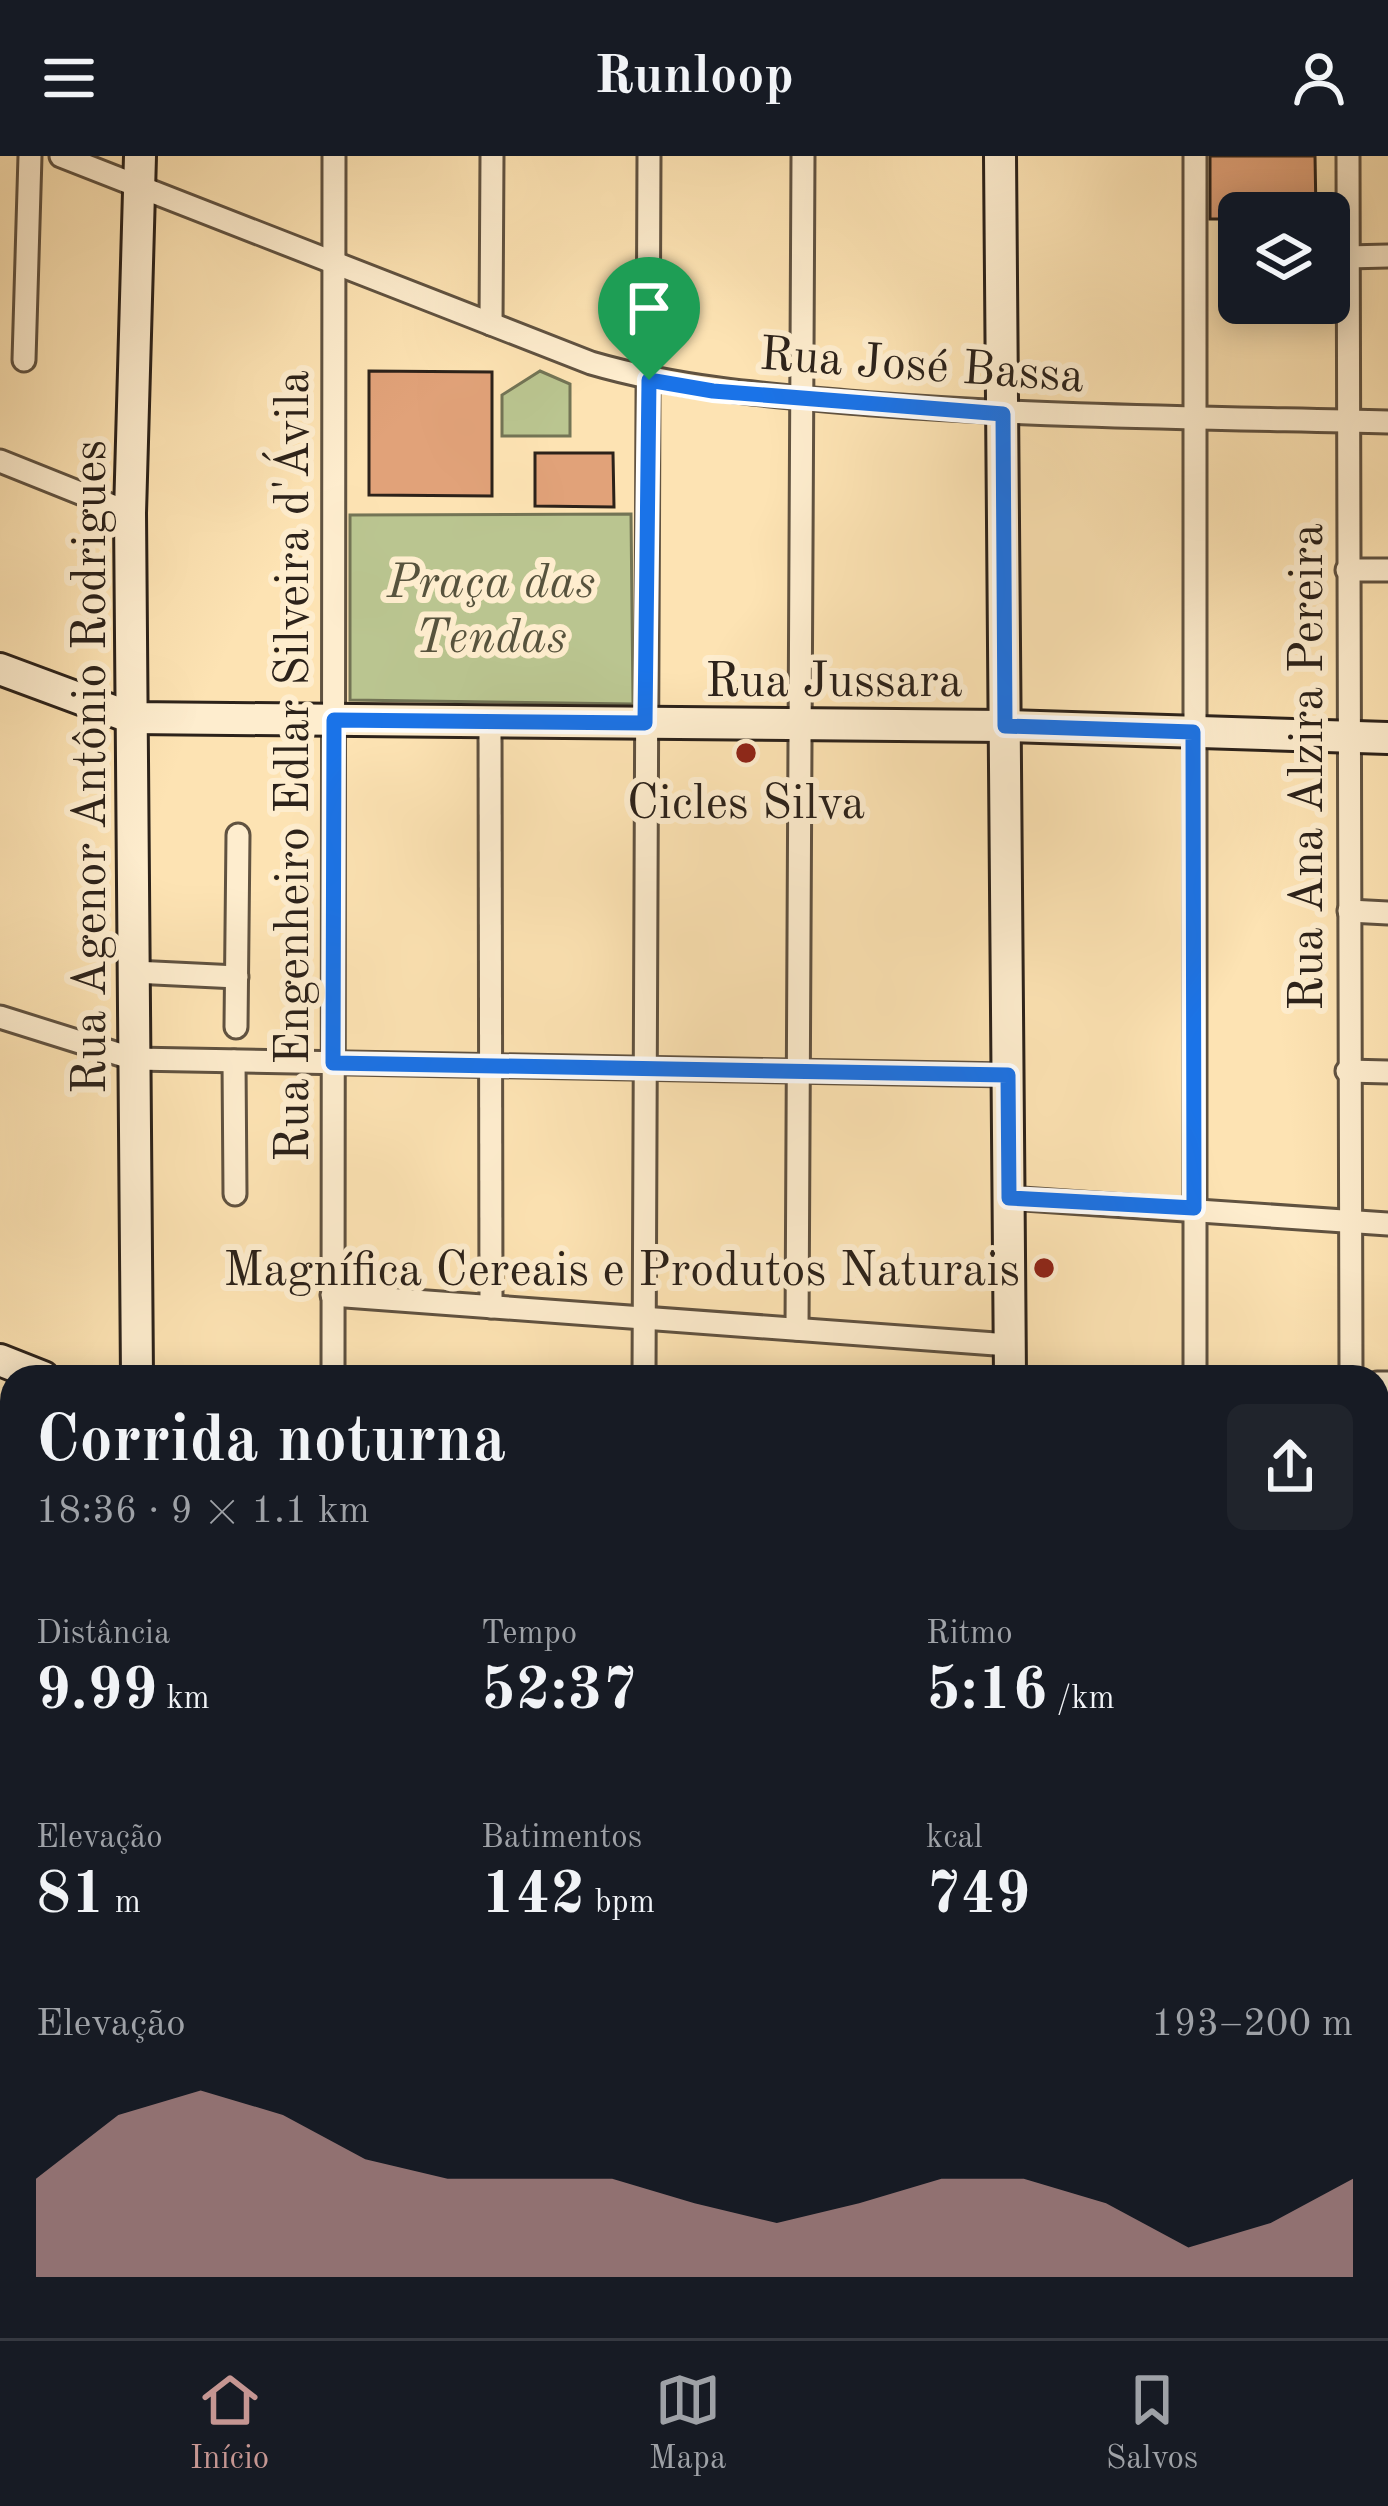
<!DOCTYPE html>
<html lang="pt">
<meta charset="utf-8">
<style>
:root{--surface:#171b24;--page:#20242c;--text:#f1f3f6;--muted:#9ea1a6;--line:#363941;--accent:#c59692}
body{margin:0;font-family:"Old Standard TT",serif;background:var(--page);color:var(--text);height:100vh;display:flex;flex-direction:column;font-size:45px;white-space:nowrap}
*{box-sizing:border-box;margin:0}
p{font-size:39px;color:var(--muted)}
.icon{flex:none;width:66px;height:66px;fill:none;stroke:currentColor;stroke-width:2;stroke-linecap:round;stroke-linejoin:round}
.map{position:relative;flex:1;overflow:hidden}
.details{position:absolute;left:0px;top:1209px;width:1389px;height:975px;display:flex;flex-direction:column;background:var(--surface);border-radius:36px 36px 0 0;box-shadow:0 6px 30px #0003}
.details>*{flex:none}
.tools{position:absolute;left:1218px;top:36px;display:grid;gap:24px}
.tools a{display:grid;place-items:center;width:132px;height:132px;border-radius:18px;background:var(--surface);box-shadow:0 6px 30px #0003;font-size:60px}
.pin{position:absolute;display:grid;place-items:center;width:102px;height:102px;color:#fff;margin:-123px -51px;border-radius:50% 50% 50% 0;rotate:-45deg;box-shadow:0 0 12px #0007}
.pin .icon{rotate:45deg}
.round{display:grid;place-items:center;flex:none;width:126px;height:126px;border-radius:18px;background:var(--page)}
.headline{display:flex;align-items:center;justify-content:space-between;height:204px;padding:0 36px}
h1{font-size:66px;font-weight:700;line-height:90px}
.stats{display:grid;grid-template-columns:repeat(3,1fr);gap:18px;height:204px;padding:12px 36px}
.stats div{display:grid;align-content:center}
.stats b{font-size:60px;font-weight:700}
.stats small{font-size:33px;font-weight:400}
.stats p{font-size:33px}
.chart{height:336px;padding:24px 36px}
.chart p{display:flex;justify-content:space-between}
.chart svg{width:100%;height:216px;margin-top:12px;fill:var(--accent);opacity:.7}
header{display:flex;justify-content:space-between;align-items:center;height:156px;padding:0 36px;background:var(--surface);font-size:54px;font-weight:700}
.dock{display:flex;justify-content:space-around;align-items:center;height:168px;border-top:3px solid var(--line);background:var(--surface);font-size:33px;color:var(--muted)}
.dock a{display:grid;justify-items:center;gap:6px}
.dock .selected{color:var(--accent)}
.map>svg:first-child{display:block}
.green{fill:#bac590;stroke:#737455;stroke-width:3}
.building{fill:#e1a279;stroke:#2c221a;stroke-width:3}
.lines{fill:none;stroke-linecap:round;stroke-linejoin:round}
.street-casing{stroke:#605240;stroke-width:27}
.secondary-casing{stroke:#2c221a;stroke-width:36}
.street{stroke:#feedce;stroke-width:21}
.secondary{stroke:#feedce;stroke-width:30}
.route-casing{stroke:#fff;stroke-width:24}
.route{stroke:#1a73e8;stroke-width:15}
.poi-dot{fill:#8f2418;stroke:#feedce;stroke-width:4.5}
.labels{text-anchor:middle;stroke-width:12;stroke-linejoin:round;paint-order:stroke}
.street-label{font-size:48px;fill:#2c221a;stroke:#feedce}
.park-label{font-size:48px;font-style:italic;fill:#57533d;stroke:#feedce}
.poi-label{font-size:48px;fill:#2c221a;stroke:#feedce}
</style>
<header><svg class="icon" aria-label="menu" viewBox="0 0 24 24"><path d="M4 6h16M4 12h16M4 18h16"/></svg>Runloop<svg class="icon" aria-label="person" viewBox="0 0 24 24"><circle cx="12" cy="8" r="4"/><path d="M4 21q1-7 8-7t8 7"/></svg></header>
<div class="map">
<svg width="1388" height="2182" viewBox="0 0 1388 2182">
<rect width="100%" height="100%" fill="#fde3b3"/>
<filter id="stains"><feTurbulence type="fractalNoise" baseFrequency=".00167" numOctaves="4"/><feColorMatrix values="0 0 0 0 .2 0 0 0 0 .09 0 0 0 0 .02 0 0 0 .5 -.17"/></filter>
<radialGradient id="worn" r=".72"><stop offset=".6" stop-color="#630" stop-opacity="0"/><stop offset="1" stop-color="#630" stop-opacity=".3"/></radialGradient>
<g class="green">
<path d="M540 215 570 228V280H502V239Z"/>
<path d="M631 358 633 548 350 544V359Z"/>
</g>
<g class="building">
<path d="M1210 0H1315L1316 57H1239V63H1210Z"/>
<path d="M369 215 492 216V340L369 339Z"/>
<path d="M535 297H613L614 351 535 350Z"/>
</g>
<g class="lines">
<defs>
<g id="street">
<path d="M61 0 591 207C684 234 777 240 873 248 1044 261 1216 262 1388 266"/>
<path d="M1195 0V1221"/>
<path d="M1348 0 1351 1221"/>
<path d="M1347 101 1388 100"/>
<path d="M491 168 492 0"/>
<path d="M24 204 30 0"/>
<path d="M0 305 130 357"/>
<path d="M1347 414H1388"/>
<path d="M490 565 491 1151"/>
<path d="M1349 755 1388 757"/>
<path d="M134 816 237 821"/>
<path d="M0 861 134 903 1008 919"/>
<path d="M236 871 238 679"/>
<path d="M234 905 235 1038"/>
<path d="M1347 915 1388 916"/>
<path d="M1009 1042 1388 1068"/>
<path d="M332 1139 1009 1189"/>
<path d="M797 1173 803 0"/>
<path d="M333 1221 334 0"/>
<path d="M644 1221 649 0"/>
<path d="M1377 1227H1388"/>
<path d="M0 1521 12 1526"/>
<path d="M1377 1778 1388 1779"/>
<path d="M333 2172V2182"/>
<path d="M843 2172V2182"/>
<path d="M1202 2172V2182"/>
<path d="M1361 2172 1388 2174"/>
<path d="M487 2182V2172"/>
</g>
<g id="secondary">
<path d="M1000 0 1010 1221"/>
<path d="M0 513 132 562 1005 570 1388 582"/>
<path d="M0 1204 43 1221"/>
<path d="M137 1221 130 357 140 0"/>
<path d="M1377 1395H1388"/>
<path d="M0 1870 12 1874"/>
<path d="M0 1896 12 1897"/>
<path d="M1377 1969H1388"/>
<path d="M1017 2172V2182"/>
<path d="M140 2182V2172"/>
</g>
</defs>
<use href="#street" class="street-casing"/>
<use href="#secondary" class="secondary-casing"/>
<use href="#street" class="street"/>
<use href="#secondary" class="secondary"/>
</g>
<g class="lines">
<defs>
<path id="route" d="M649 224 713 235 1003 258 1005 570 1193 576 1194 1052 1009 1042 1008 919 333 907 334 564 645 567Z"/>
</defs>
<use href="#route" class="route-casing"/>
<use href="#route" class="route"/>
</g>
<g class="poi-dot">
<circle cx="746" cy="597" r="12"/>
<circle cx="1044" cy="1112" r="12"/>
</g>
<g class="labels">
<g class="street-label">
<text transform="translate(922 207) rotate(4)" y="17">Rua José Bassa</text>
<text x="834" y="540">Rua Jussara</text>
<text transform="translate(291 610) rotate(-90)" y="17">Rua Engenheiro Edlar Silveira d'Ávila</text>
<text transform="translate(88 611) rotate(-90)" y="17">Rua Agenor Antônio Rodrigues</text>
<text transform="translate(1305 611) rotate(-90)" y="17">Rua Ana Alzira Pereira</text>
</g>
<g class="park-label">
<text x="491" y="441">Praça das<tspan x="491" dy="55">Tendas</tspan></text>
</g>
<g class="poi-label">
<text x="746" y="662">Cicles Silva</text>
<text x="1020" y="1129" text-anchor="end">Magnífica Cereais e Produtos Naturais</text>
</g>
</g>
<rect width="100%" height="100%" filter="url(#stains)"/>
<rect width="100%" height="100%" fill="url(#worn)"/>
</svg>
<div class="tools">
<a><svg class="icon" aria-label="layers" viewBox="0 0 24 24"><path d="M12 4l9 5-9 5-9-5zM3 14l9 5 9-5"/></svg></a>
</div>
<div class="pin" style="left:649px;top:224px;background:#1e9e55"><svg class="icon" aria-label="arrive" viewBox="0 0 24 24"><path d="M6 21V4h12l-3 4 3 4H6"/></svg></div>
<section class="details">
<div class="headline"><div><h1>Corrida noturna</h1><p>18:36 · 9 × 1.1 km</p></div><a class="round"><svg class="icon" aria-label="share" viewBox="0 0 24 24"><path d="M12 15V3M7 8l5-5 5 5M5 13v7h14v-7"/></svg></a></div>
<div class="stats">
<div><p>Distância</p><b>9.99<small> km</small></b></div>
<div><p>Tempo</p><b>52:37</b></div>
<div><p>Ritmo</p><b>5:16<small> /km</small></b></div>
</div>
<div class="stats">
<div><p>Elevação</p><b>81<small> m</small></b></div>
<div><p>Batimentos</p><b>142<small> bpm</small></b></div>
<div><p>kcal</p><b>749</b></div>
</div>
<div class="chart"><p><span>Elevação</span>193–200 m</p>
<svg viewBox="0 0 160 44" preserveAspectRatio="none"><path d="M0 44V24L10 11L20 6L30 11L40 20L50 24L60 24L70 24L80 29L90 33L100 29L110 24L120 24L130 29L140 38L150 33L160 24V44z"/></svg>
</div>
</section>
</div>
<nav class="dock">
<a class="selected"><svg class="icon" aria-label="home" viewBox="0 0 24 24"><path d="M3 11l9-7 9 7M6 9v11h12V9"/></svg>Início</a>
<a><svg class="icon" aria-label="map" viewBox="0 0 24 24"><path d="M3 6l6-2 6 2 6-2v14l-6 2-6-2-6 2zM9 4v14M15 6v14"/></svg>Mapa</a>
<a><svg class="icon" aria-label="saved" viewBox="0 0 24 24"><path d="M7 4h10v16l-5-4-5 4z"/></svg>Salvos</a>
</nav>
